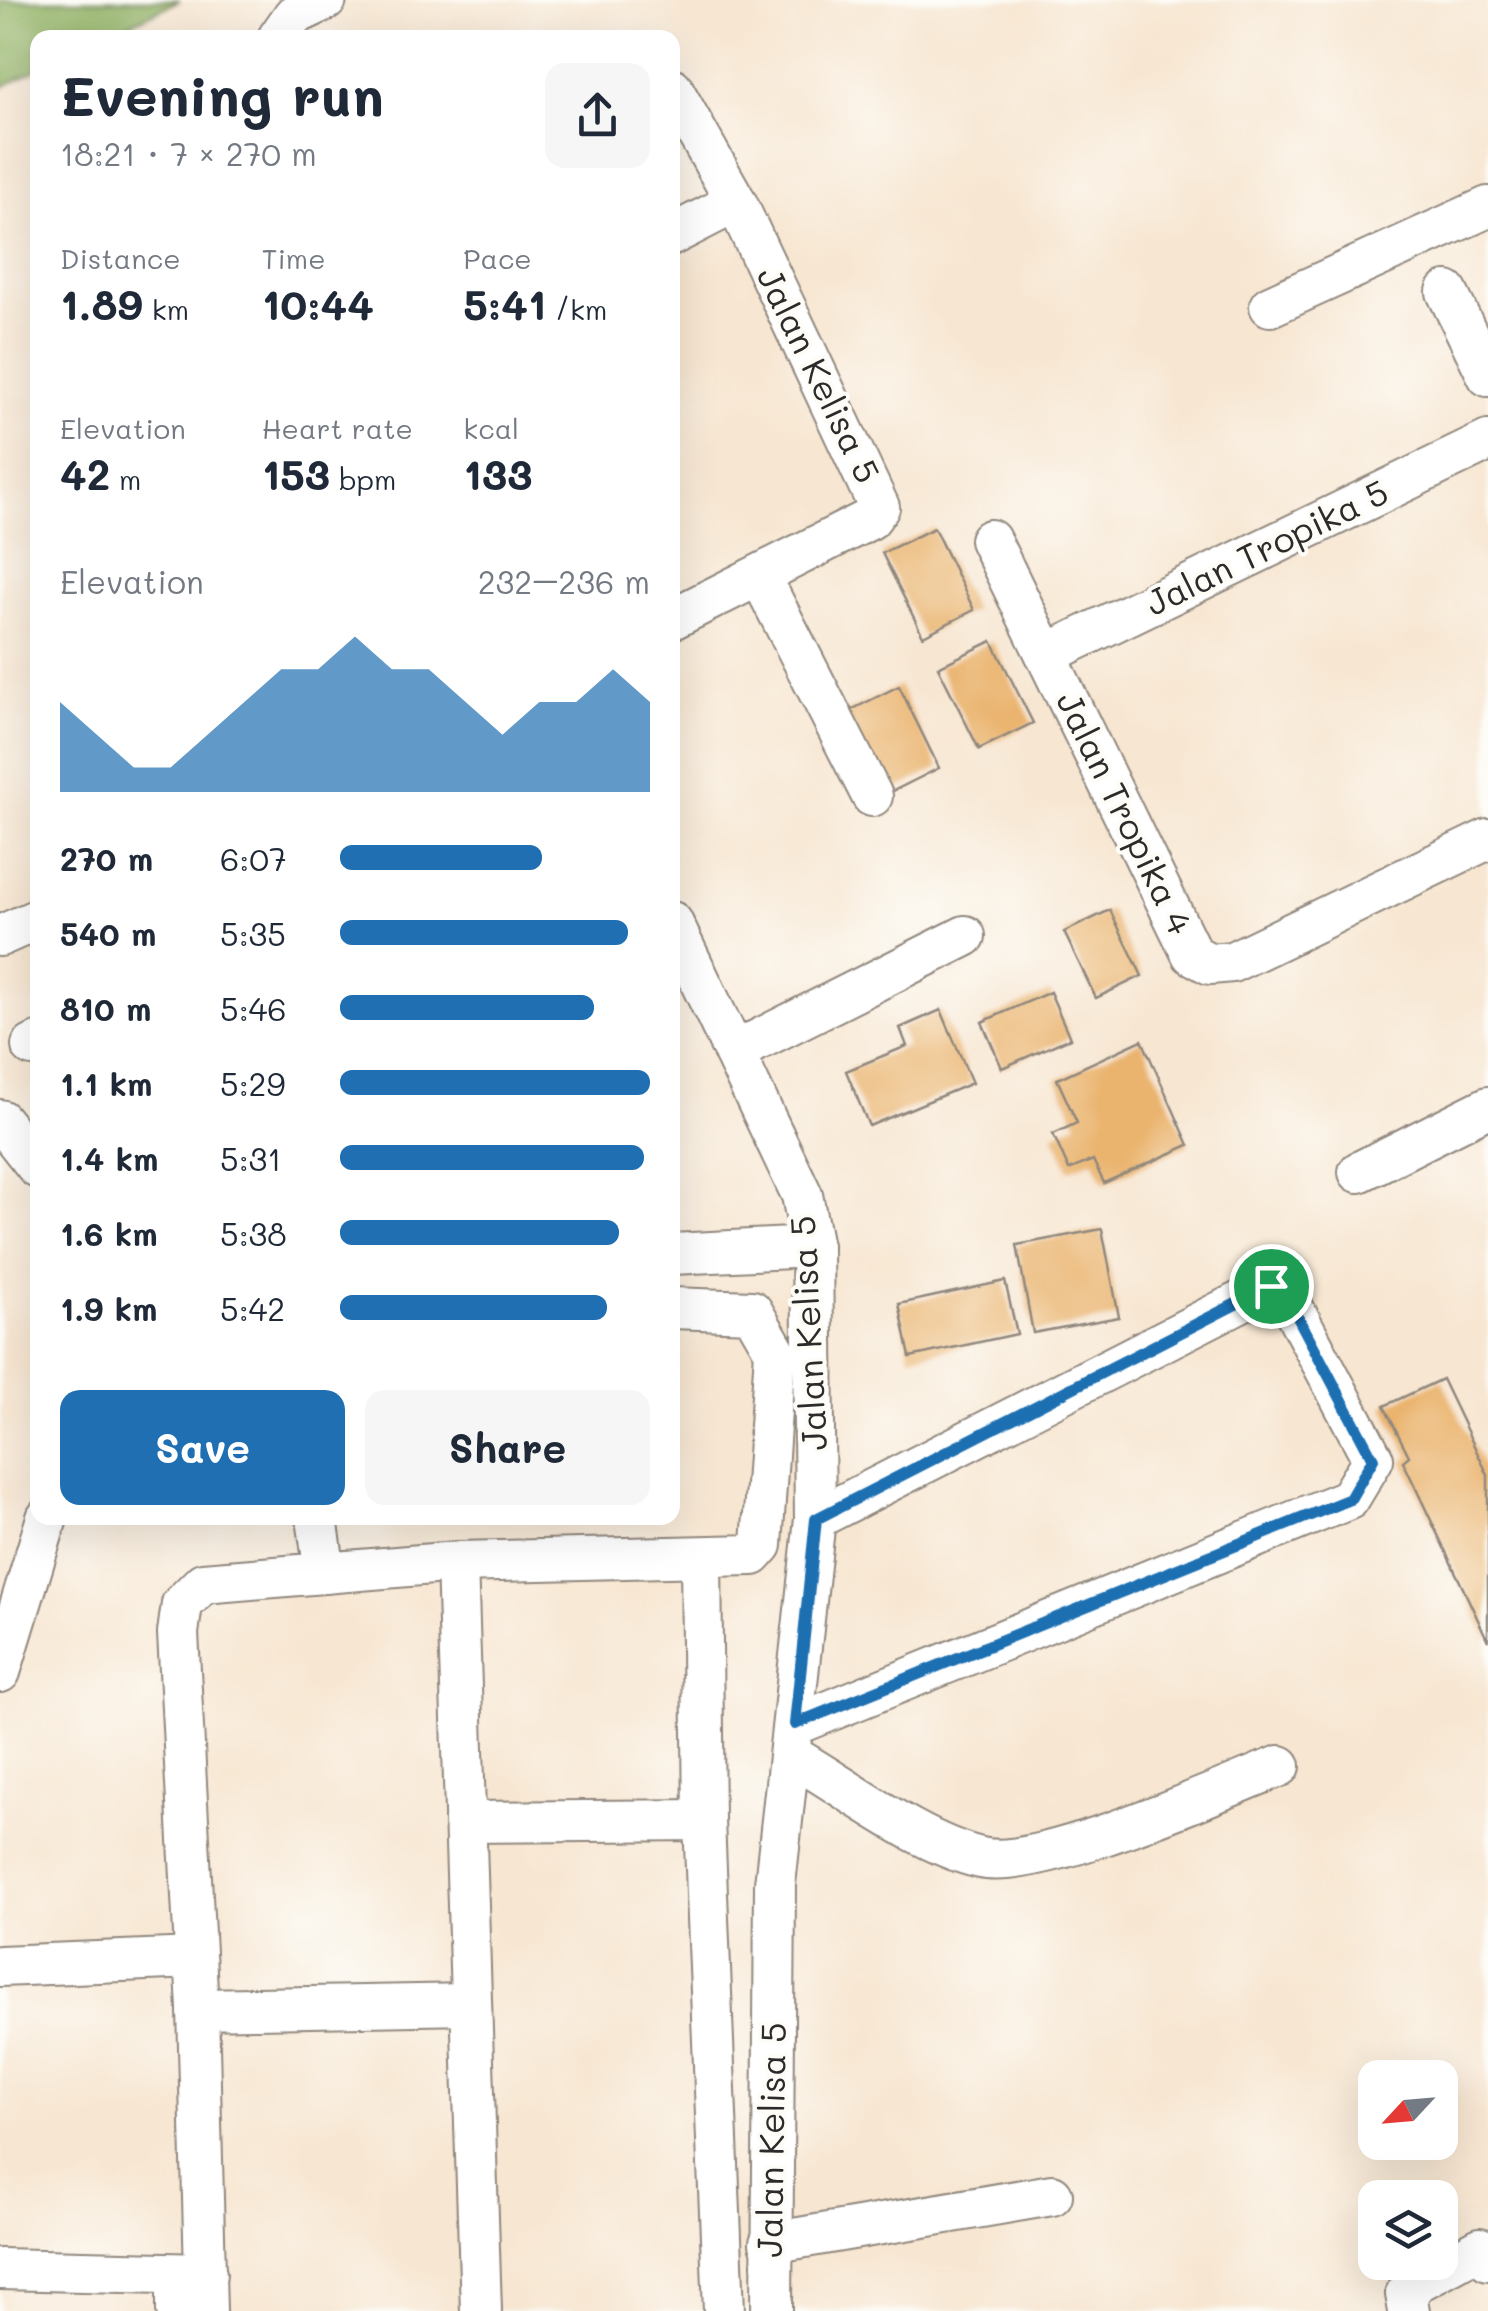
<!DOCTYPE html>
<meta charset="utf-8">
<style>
:root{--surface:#fff;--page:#f6f6f7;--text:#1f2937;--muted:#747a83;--accent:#1f6fb2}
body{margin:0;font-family:Mali,sans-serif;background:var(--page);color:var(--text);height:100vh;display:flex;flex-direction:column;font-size:38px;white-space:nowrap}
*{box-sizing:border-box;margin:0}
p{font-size:32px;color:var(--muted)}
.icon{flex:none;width:55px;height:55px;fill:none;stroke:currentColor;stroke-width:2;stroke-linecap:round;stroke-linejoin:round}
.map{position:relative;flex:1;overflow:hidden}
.panel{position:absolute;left:30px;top:30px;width:650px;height:1495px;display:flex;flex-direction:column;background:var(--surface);border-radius:20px;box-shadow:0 10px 40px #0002}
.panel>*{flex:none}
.needle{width:65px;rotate:244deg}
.buttons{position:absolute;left:1358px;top:2060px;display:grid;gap:20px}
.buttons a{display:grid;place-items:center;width:100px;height:100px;border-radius:20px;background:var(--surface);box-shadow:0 10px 40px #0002;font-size:50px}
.pin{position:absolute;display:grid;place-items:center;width:85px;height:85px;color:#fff;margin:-42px;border:5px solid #fff;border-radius:50%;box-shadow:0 2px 10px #0007}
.round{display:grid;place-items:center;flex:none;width:105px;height:105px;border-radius:20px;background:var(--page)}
.overview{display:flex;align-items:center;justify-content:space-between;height:170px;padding:0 30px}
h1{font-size:55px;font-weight:700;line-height:75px}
.stats{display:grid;grid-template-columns:repeat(3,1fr);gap:15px;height:170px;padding:10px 30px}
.stats div{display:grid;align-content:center}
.stats b{font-size:42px;font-weight:700}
.stats small{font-size:28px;font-weight:400}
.stats p{font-size:28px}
.chart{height:280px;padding:20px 30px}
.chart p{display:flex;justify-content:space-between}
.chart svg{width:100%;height:180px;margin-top:10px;fill:var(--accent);opacity:.7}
.action{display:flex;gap:20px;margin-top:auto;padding:20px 30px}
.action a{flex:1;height:115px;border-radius:20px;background:var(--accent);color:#fff;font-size:40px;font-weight:700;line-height:115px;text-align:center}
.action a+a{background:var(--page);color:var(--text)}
ul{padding:0 30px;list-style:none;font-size:32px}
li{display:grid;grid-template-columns:160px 120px 1fr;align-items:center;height:75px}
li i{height:25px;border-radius:12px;background:var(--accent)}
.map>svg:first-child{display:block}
.forest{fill:#93b366;stroke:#5f6f48;stroke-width:2.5}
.building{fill:#eab46e}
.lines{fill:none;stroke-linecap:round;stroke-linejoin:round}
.minor-casing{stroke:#91887e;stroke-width:44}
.minor{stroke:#fff;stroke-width:40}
.route-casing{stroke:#fff;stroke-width:20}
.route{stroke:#1f6fb2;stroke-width:12}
.labels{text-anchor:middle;stroke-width:8;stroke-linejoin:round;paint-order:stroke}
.street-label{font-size:35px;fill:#2b2b2b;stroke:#fdfcf7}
</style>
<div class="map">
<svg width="1488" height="2311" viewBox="0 0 1488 2311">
<rect width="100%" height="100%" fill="#fdfcf7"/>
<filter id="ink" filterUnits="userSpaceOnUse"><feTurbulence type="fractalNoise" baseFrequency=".01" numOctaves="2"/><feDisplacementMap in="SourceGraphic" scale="20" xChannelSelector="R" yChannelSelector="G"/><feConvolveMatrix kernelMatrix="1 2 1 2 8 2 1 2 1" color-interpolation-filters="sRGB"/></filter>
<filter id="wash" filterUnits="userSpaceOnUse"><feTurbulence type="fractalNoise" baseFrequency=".0048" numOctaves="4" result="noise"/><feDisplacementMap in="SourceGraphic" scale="40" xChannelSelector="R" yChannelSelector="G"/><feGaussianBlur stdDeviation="2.25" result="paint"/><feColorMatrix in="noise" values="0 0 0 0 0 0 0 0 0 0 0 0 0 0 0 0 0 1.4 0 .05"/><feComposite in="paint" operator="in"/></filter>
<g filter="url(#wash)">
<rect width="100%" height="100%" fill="#f7e6d1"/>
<path class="forest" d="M0 0H180L103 37 38 38 37 69 0 88Z"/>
<g id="blocks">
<g class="building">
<path d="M934 528 974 610 923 636 882 553Z"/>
<path d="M992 641 1033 723 979 749 938 667Z"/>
<path d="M899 686 939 768 883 796 843 714Z"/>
<path d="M1110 910 1142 976 1096 998 1064 932Z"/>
<path d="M1050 992 1070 1038 1002 1068 982 1022Z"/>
<path d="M941 1010 972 1083 869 1126 846 1071 907 1046 900 1028Z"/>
<path d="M1142 1040 1189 1145 1104 1183 1093 1160 1069 1170 1053 1134 1077 1123 1057 1079Z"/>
<path d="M1102 1229 1119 1317 1033 1333 1017 1245Z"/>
<path d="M1005 1281 1017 1334 910 1357 899 1304Z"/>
<path d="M1442 1379 1488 1475V1641L1403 1461 1409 1456 1384 1406Z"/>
</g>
</g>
</g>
<g filter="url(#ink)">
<use href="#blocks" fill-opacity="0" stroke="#91887e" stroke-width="2.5"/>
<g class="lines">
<defs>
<g id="minor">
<path d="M278 38 294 15 326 0"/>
<path d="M672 88 736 202 879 507 870 519 672 619"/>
<path d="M672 235 736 202"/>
<path d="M1447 292 1488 376"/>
<path d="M1270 306 1488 207"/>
<path d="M990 540 1192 954 1210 964 1232 962 1488 839"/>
<path d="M760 576 872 796"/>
<path d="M1047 654 1488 441"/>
<path d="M672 922 802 1195 812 1247 815 1519 775 1884 772 2311"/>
<path d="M0 936 38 919"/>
<path d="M32 1046 38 1043"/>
<path d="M734 1052 965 936"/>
<path d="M0 1120 38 1168"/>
<path d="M1359 1172 1488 1107"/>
<path d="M672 1254 812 1247"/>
<path d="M317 1518 325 1573"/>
<path d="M701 1558 704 1820 724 2311"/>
<path d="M457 1562 481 2311"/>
<path d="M0 1672 47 1518"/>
<path d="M795 1725 1349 1499 1373 1459 1282 1287 1271 1286 815 1519"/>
<path d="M792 1756C848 1788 919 1844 981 1858 1039 1872 1218 1790 1280 1766"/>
<path d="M465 1822 704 1820"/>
<path d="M0 1966 195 1958"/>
<path d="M198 2009 471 2004"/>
<path d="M770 2243 1052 2195"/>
<path d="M0 2269 206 2274"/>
<path d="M177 2274V2311"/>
<path d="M206 2311 198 2009 178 1633 182 1604 203 1583 457 1562 753 1555 762 1545 775 1351 752 1311 672 1308"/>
<path d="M1409 2311 1406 2294 1417 2282 1480 2248 1488 2260"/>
</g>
</defs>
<use href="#minor" class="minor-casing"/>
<use href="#minor" class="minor"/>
</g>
</g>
<g class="lines" filter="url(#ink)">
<defs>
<path id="route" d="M1271 1286 1282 1287 1373 1459 1350 1499 795 1724 816 1519Z"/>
</defs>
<use href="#route" class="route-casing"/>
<use href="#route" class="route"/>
</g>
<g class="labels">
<g class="street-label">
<text transform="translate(818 375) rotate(64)" y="12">Jalan Kelisa 5</text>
<text transform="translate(1267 548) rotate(-26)" y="12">Jalan Tropika 5</text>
<text transform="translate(1124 813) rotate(64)" y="12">Jalan Tropika 4</text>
<text transform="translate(809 1333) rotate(-93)" y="12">Jalan Kelisa 5</text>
<text transform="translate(772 2140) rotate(-89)" y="12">Jalan Kelisa 5</text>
</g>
</g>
</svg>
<div class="buttons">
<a><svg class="needle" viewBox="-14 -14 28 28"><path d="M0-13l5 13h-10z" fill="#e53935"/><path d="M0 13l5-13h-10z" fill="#747a83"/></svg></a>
<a><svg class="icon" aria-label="layers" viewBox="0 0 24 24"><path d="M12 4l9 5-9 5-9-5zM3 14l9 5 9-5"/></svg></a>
</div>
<div class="pin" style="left:1271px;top:1286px;background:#1e9e55"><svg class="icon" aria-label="arrive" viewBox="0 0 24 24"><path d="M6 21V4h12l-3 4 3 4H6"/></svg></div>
<section class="panel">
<div class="overview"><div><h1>Evening run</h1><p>18:21 · 7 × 270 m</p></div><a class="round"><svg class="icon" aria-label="share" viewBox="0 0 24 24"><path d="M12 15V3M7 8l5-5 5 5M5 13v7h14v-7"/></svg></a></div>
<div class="stats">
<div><p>Distance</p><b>1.89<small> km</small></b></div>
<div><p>Time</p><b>10:44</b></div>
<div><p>Pace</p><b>5:41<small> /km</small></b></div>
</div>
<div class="stats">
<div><p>Elevation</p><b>42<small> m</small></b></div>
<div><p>Heart rate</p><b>153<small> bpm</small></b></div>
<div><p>kcal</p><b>133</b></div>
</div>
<div class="chart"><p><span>Elevation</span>232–236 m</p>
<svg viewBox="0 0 160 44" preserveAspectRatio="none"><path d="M0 44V22L10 30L20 38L30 38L40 30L50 22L60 14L70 14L80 6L90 14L100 14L110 22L120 30L130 22L140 22L150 14L160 22V44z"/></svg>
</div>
<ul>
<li><b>270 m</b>6:07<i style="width:65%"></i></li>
<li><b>540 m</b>5:35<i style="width:93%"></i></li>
<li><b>810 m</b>5:46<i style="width:82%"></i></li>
<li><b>1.1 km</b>5:29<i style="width:100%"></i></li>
<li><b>1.4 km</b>5:31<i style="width:98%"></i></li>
<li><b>1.6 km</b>5:38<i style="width:90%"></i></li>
<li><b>1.9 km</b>5:42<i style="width:86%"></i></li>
</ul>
<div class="action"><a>Save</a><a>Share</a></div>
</section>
</div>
